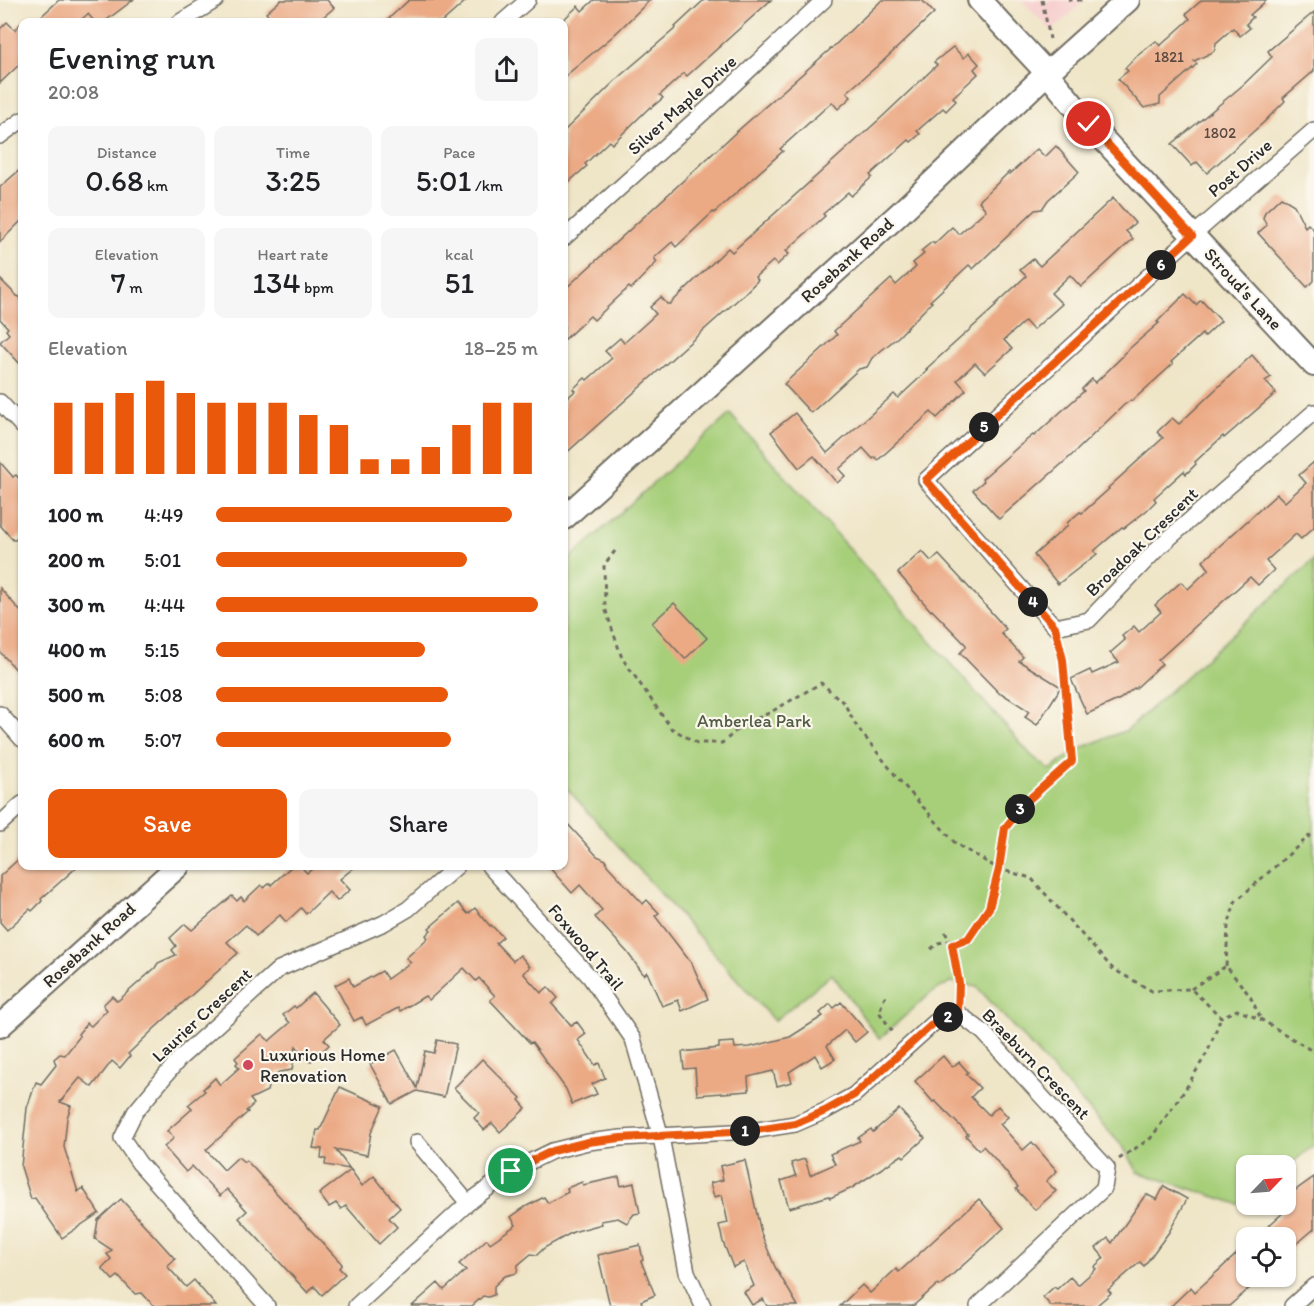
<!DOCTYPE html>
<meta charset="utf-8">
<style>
:root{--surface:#fff;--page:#f6f6f6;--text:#202124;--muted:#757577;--accent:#ea580c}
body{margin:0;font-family:Itim,sans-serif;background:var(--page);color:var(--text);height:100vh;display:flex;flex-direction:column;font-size:22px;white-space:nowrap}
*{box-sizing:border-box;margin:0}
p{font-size:20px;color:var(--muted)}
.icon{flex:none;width:33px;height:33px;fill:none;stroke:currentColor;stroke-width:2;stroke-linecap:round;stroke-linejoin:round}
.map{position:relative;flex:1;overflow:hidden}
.side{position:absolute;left:18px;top:18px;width:550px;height:852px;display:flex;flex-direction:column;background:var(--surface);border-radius:12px;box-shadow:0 2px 4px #0004}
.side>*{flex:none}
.needle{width:39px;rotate:65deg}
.buttons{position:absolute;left:1236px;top:1155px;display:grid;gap:12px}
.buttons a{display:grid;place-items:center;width:60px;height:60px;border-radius:12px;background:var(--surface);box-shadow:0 2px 4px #0004;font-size:30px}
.pin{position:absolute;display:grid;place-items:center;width:51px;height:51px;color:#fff;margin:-26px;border:3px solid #fff;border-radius:50%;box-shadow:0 2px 6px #0007}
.km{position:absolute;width:30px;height:30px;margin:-15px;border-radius:50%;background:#222;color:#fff;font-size:16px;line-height:30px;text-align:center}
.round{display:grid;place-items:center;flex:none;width:63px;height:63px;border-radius:12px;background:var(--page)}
.headline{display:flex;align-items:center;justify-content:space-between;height:102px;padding:0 30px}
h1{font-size:33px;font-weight:600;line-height:45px}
.stats{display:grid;grid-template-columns:repeat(3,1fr);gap:9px;height:102px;padding:6px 30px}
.stats div{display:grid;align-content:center;border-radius:12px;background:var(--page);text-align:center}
.stats b{font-size:30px;font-weight:600}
.stats small{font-size:16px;font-weight:400}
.stats p{font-size:16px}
.chart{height:168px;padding:12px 30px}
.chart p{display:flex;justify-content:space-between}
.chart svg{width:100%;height:108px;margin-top:6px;stroke:var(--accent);stroke-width:6}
.action{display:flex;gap:12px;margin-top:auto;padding:12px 30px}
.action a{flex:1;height:69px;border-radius:12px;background:var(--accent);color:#fff;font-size:24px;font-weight:600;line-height:69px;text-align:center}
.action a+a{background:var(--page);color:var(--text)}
ul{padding:0 30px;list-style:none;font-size:20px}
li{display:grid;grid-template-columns:96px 72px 1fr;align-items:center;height:45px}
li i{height:15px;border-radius:8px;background:var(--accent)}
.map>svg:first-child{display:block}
.built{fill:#f7d0cf}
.green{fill:#a7cf7a;stroke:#697d52;stroke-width:1.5}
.building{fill:#eba984}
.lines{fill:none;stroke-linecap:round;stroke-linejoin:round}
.street-casing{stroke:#706c62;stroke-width:18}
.secondary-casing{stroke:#706c62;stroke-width:26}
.path{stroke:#706c62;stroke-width:3;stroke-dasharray:4.5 4.5;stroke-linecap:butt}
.street{stroke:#fff;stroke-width:15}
.secondary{stroke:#fff;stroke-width:22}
.route-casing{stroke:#fff;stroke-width:12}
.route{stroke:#ea580c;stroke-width:8}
.poi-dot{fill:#d1495b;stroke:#fbf7ec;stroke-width:2}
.labels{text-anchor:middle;stroke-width:4.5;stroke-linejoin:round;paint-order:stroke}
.number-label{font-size:15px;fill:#5b4a41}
.street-label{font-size:18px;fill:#2b2b2b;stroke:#fbf7ec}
.park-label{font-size:18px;fill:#505c43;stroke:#fbf7ec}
.poi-label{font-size:18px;fill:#2b2b2b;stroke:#fbf7ec;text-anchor:start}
</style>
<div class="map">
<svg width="1314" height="1306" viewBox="0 0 1314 1306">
<rect width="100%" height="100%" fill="#fbf7ec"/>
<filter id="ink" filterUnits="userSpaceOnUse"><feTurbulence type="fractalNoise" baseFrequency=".0167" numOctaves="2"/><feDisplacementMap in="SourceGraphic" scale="12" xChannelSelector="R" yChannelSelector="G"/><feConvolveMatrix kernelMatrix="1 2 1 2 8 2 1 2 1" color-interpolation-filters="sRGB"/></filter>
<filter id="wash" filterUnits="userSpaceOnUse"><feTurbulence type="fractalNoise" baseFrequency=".008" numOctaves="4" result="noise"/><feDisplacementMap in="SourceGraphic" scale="24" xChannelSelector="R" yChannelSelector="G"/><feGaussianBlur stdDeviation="1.35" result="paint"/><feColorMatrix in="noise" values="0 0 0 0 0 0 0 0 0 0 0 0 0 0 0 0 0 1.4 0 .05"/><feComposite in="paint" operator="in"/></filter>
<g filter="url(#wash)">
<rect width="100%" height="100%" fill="#efe5c7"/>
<path class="built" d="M1021 0H1085L1052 31Z"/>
<path class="green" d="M730 414 1031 755 1050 770 1080 748 1127 730 1314 560V1145L1286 1168V1166H1246V1201L1241 1205 1138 1172 1124 1148 977 987 951 982 931 993 879 1039 832 974 774 1021 564 785V564Z"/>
<g id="blocks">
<g class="building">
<path d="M59 0H133L104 22H95L88 14 78 22H35Z"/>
<path d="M281 0H327L334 8 317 22H275L266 13Z"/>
<path d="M409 0H467L442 22H385Z"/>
<path d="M594 0H650L613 36 564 77V19L578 6 582 11Z"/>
<path d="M704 0H771L687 76 684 73 660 95 663 98 651 108 650 107 612 144 609 141 585 164 587 166 564 186V131L621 75 676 28 675 27Z"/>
<path d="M882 0H922L934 13 882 62 847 92 851 97 838 109 832 102 780 149 783 151 714 213 713 212 676 247 672 242 654 258 657 262 631 289 629 287 594 320 590 316 564 340V290L734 134 834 46Z"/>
<path d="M1202 0H1267L1250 15 1253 17 1246 24 1250 28 1240 36 1233 28 1216 43 1215 49 1213 52 1194 61 1197 64 1160 97V104L1144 108 1118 79 1128 71 1125 68 1137 56 1156 41 1160 46 1190 19 1186 14Z"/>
<path d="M1314 12V71L1283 98 1285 101 1263 123 1207 173 1197 162 1192 166 1172 144 1243 85 1272 57 1268 51Z"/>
<path d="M7 22 15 30 22 22V62L0 83V29Z"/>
<path d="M953 47 964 58 969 53 979 64 974 69 978 74 953 97 956 101 946 111 943 108 917 131 920 134 911 142 909 140 870 175 872 177 851 196 848 192 823 214 825 216 786 251 789 254 777 265 773 261 755 277 758 280 743 295 564 455V401L575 391 573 389 585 378 587 380 612 358 605 351 620 338 624 343 656 314 650 307 661 297 667 304H670L728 248 732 252 882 117 937 65 934 62Z"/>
<path d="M1056 146 1079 172 1048 200 1042 209 1035 210 973 269 969 265 930 301 932 302 898 337 872 358 867 367 859 369 811 413 784 384 837 335 834 331 891 279 896 285 916 267 913 263 924 254 921 251 932 242 934 244 952 227 959 234 986 210 979 201 1009 172 1010 174 1037 149 1045 157Z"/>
<path d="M22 168V220L0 242V187Z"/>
<path d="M1281 197 1294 205 1305 227 1308 224 1314 230V281L1307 287 1258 233 1267 225 1263 218 1265 212Z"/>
<path d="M1113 198 1135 223 1126 231 1133 239 1081 287 1070 275 1051 293 1062 304 1033 330 1025 321 1004 340 1012 349 985 373 975 363 957 380 966 390 937 418 931 412 878 460 875 457 873 459 863 448 839 469 845 476 837 483 814 456 799 468 771 432 795 413 827 453 894 394 898 398 928 370 926 369 996 306 995 305 1026 276 1020 270 1033 259 1040 266Z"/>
<path d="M0 279 17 296 20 297 22 302V366L0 342 9 334 6 330 8 328 0 319Z"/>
<path d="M1185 294 1196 305 1201 300 1221 321 1204 337 1202 334 1171 362 1173 364 1132 401 1131 400 1124 405 1072 455 999 519 973 490 984 481 982 479 1018 447 1033 435 1034 436 1084 391 1082 389 1092 379 1095 383 1124 355 1123 354 1159 323 1157 322Z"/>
<path d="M1252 355 1271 377 1265 381 1276 393 1224 438 1223 436 1195 462 1196 464 1186 474 1184 471 1154 498 1156 501 1146 511 1124 528 1122 527 1094 551 1097 554 1058 584 1034 555 1068 525 1067 523 1080 512 1082 513 1109 489 1108 488 1163 438 1157 432 1172 418 1179 424Z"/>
<path d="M0 462 13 477 16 475 22 482V534L15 540H13L0 525Z"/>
<path d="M1314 462V527L1301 539 1296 534 1266 561 1274 570 1258 585 1250 577 1158 660 1162 664 1135 689 1134 688 1120 699 1087 714 1071 679 1090 670 1092 674 1119 662 1110 653 1125 640 1122 636 1134 626 1139 632 1161 612 1155 605 1181 582 1188 589 1209 569 1203 561 1277 494 1285 502 1306 483 1299 475Z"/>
<path d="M922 551 931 561 939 555 984 604 1006 629 1001 633 1023 657 1019 661 1061 687 1037 725 1025 717 1029 711 1001 693 1000 694 960 653 966 647V645L932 610 931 611 898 573Z"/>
<path d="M0 588 22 613V676L0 652Z"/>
<path d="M674 603 707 638 685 659 652 623Z"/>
<path d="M564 820 597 856 606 860 607 865 643 904 647 900 659 913 655 916 692 964 708 999 682 1011 678 1000 662 1006 647 972 644 975 627 952 595 917 602 910 580 885 572 893 548 866H564Z"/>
<path d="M22 856V866H78L41 899 42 901 32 911 30 909 7 930 0 922V876Z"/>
<path d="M292 866H300L307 873 316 866H356L340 879 350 890 337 901 329 892 306 914 301 908 286 922 280 915 256 936 246 925 227 942 238 953 155 1028 128 1054 130 1056 120 1068 112 1061 92 1087 80 1078 60 1102 71 1106 67 1118 64 1147 78 1192 83 1188 99 1213 62 1238 35 1198 31 1199 21 1167 27 1108 36 1082 41 1084 56 1065 54 1059 60 1054 65 1055 80 1036 78 1034 87 1023 91 1026 107 1010 103 1005 112 996 117 1001 120 999 155 968 158 963 176 955 172 950 176 946 170 938 185 924 192 930 232 896 237 901 241 897 244 901 261 885 264 888 270 883 271 885Z"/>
<path d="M458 903 468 914 475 908 490 926 491 925 503 937 496 943 513 961 520 955 530 967 523 973 541 993 548 987 558 998 552 1004 571 1025 577 1022 586 1034 578 1040 595 1065 599 1063 605 1078 592 1084 597 1094 572 1104 566 1089 532 1042 530 1043 490 1000 495 996 479 978 476 981 464 968 429 1000 425 996 400 1011 398 1008 366 1025 362 1017 354 1021 335 985 349 978 353 987 382 971 387 979 411 962 406 958 428 938 426 935 431 930 429 928Z"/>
<path d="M313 993 340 1025 324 1039 329 1045 310 1062 296 1046 292 1070 279 1072 270 1080 267 1091 250 1099 254 1104 246 1111 248 1112 206 1150 224 1170 238 1157 244 1162 246 1160 342 1264 339 1268 345 1274 322 1295 314 1286 308 1293 239 1218 247 1211 227 1189 220 1196 192 1166 186 1172 164 1147 174 1138 167 1131 192 1109 188 1105 205 1091 203 1089 215 1078 220 1085 239 1068 236 1064 238 1062 235 1058 262 1034 269 1041 290 1023 283 1015 294 1006 296 1008Z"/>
<path d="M841 1002 867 1032 855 1042 845 1030 827 1046 835 1059 822 1067 815 1055 789 1072 792 1082 777 1086 773 1071 748 1077 749 1091 697 1095 695 1068 684 1069 682 1052 719 1048V1043L734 1042 735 1048 750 1047 790 1037 823 1016 820 1013 830 1004 834 1008Z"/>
<path d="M437 1040 456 1044 444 1097 417 1091 392 1104 370 1064 396 1050 417 1088 425 1051 434 1053Z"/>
<path d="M943 1056 952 1067 959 1062 968 1072 966 1074 980 1088 971 1097 989 1115 998 1106 1008 1117 1000 1124 1023 1150 1032 1142 1057 1171 1046 1181 1056 1191 1035 1210 1016 1189 1018 1187 995 1159 983 1146 979 1150 966 1136 968 1134 935 1101 933 1102 915 1081Z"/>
<path d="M482 1059 521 1098 519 1100 526 1108 500 1132 492 1123 484 1130 474 1118 479 1113 454 1088Z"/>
<path d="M340 1087 383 1106 371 1133 367 1155 335 1149 350 1169 325 1165 326 1159 321 1158 322 1149 313 1148 317 1130H320Z"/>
<path d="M899 1109 925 1138 904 1157 902 1155 852 1188 830 1198 829 1196 789 1208 781 1181 796 1176 791 1163 805 1159 810 1175 835 1164 830 1154 860 1141 858 1138 871 1129 873 1132Z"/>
<path d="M745 1160 761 1233 775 1267 798 1306H767L763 1299 752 1305 744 1292 754 1286 744 1262 733 1267 723 1242 719 1225 728 1223 722 1195 714 1197 710 1183 723 1180 720 1166Z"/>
<path d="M351 1170 362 1186 374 1176 400 1208 389 1218 397 1227 379 1244 346 1206 341 1209 336 1203 329 1207 319 1194Z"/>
<path d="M619 1177 621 1186 634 1183 640 1213 634 1214 627 1223 618 1218 601 1221 602 1224 573 1232 544 1248 537 1255 531 1254 518 1265 517 1273 505 1276 494 1286V1295L488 1297 483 1296 472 1306H412L438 1283 444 1290 466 1270 459 1264 487 1239 490 1243 516 1225 511 1217 525 1207 544 1197 548 1203 568 1192 567 1188 582 1182 583 1185Z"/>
<path d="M1314 1177V1229L1286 1253V1238H1273L1265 1229 1285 1211 1281 1205 1286 1204V1197Z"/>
<path d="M1164 1186 1187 1199 1169 1232 1144 1266 1140 1262 1108 1290 1111 1293 1096 1306H1051L1043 1297 1054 1287 1057 1289 1070 1277 1078 1285 1096 1269 1094 1267 1104 1258 1096 1248 1108 1238 1112 1243 1146 1194 1157 1200Z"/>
<path d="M121 1199 175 1259 167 1266 186 1287 194 1280 216 1306H154L142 1293 135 1294 118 1276 113 1280 102 1268 111 1259 107 1254 112 1250 95 1239 98 1220Z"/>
<path d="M979 1199 1004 1228 940 1286 938 1284 913 1306H840L862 1285 870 1293 896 1269 899 1272Z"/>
<path d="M640 1245 643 1260 641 1261 655 1295 641 1301 643 1306H610L598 1255Z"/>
<path d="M1246 1250V1282L1251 1287 1229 1306H1171L1191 1287 1195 1292 1239 1252 1241 1255Z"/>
</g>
</g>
</g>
<g filter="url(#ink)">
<use href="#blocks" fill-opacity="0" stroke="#706c62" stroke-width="1.5"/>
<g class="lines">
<defs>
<g id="street">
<path d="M180 22 216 0"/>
<path d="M503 22 528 0"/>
<path d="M1314 130 1192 236 926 480 1055 627 1089 620 1159 547 1314 412"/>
<path d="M0 136 22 120"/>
<path d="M564 238 715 102 824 0"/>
<path d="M0 402 22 426"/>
<path d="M0 714 22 739"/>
<path d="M0 824 22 804"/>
<path d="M489 866 590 977 633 1039 661 1137 687 1272 703 1306"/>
<path d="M417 1142 468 1203"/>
<path d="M267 1306 139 1163 122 1138 135 1112 180 1058 279 969 384 923 408 909 457 866"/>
<path d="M356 1306 468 1203 511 1171 552 1151 588 1142 621 1138 751 1131 795 1124 825 1111 854 1095 935 1022 959 1014 983 1032 1107 1168 1104 1188 978 1306"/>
<path d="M1292 1306 1314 1286"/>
</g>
<g id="secondary">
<path d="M979 0 1047 73 1089 124 1314 365"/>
<path d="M564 518 899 214 1047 73 1128 0"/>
<path d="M0 1026 178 866"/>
</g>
</defs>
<use href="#street" class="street-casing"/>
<use href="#secondary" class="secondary-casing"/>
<g class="path">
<path d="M1042 0 1050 39"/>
<path d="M1068 0H1082"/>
<path d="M615 551 604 565 605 608 622 658 671 728 697 743H722L743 725 771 712 821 683 844 703 857 727 900 781 956 844 999 869 1031 878 1113 969 1152 991 1191 989 1221 1017 1237 1010 1262 1020 1314 1052"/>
<path d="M945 932 950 941"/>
<path d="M931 949 938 943 950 941"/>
<path d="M1226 966 1228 926 1235 902 1314 832"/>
<path d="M1191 989 1226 966 1250 996 1261 1019"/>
<path d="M885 996 879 1012 893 1032"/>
<path d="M959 999V983L952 945 968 939 989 908 999 869 1005 828 1027 801 1072 761 1063 659 1058 640"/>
<path d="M1119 1159 1151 1138 1185 1090 1208 1051 1221 1017"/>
</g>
<use href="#street" class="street"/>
<use href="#secondary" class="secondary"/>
</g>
</g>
<g class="lines" filter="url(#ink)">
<defs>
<path id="route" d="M511 1171 552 1151 588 1142 621 1138 750 1131 795 1124 825 1111 854 1095 935 1022 958 1014 959 983 952 945 968 939 989 908 999 869 1005 828 1027 801 1072 761 1063 660 1055 627 926 480 1192 236 1089 124"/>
</defs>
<use href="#route" class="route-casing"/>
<use href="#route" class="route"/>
</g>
<circle class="poi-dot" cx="248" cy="1065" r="6"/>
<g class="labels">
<g class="number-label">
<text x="1169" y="62">1821</text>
<text x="1220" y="138">1802</text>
</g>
<g class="street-label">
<text transform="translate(682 105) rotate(-42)" y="6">Silver Maple Drive</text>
<text transform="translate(1240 168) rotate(-41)" y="6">Post Drive</text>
<text transform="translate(847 260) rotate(-42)" y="6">Rosebank Road</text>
<text transform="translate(1243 289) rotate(47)" y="6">Stroud's Lane</text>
<text transform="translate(1142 542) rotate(-44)" y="6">Broadoak Crescent</text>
<text transform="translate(89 945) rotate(-42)" y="6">Rosebank Road</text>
<text transform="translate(586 947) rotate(50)" y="6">Foxwood Trail</text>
<text transform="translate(202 1015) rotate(-43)" y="6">Laurier Crescent</text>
<text transform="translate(1036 1064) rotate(46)" y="6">Braeburn Crescent</text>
</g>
<g class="park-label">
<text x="754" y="727">Amberlea Park</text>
</g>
<g class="poi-label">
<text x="260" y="1061">Luxurious Home<tspan x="260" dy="21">Renovation</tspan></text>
</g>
</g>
</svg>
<div class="buttons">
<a><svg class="needle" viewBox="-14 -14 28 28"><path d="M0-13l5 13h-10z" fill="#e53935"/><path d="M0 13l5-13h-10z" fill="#757577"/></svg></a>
<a><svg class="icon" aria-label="locate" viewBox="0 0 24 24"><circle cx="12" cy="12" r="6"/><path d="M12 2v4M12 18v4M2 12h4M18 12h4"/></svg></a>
</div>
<div class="pin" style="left:511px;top:1171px;background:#1e9e55"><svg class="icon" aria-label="arrive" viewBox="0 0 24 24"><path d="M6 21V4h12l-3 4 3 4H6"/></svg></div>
<div class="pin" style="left:1089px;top:124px;background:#d93025"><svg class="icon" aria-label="check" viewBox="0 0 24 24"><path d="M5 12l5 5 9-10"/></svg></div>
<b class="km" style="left:745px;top:1131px">1</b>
<b class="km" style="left:948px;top:1017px">2</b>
<b class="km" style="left:1020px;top:809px">3</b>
<b class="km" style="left:1033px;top:602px">4</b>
<b class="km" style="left:984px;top:427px">5</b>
<b class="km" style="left:1161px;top:265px">6</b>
<section class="side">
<div class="headline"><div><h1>Evening run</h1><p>20:08</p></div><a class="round"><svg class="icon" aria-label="share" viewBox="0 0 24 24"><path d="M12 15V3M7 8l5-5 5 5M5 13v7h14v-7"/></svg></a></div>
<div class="stats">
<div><p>Distance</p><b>0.68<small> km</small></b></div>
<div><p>Time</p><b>3:25</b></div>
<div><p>Pace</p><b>5:01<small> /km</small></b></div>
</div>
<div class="stats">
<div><p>Elevation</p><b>7<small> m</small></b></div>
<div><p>Heart rate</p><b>134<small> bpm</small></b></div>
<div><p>kcal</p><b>51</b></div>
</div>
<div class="chart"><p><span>Elevation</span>18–25 m</p>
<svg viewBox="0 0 160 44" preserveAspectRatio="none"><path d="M5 44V15M15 44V15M25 44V11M35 44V6M45 44V11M55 44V15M65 44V15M75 44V15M85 44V20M95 44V24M105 44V38M115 44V38M125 44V33M135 44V24M145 44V15M155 44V15"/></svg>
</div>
<ul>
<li><b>100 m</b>4:49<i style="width:92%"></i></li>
<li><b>200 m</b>5:01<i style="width:78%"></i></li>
<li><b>300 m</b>4:44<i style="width:100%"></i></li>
<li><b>400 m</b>5:15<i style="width:65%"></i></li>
<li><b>500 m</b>5:08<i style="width:72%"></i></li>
<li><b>600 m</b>5:07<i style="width:73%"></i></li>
</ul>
<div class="action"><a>Save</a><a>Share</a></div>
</section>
</div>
